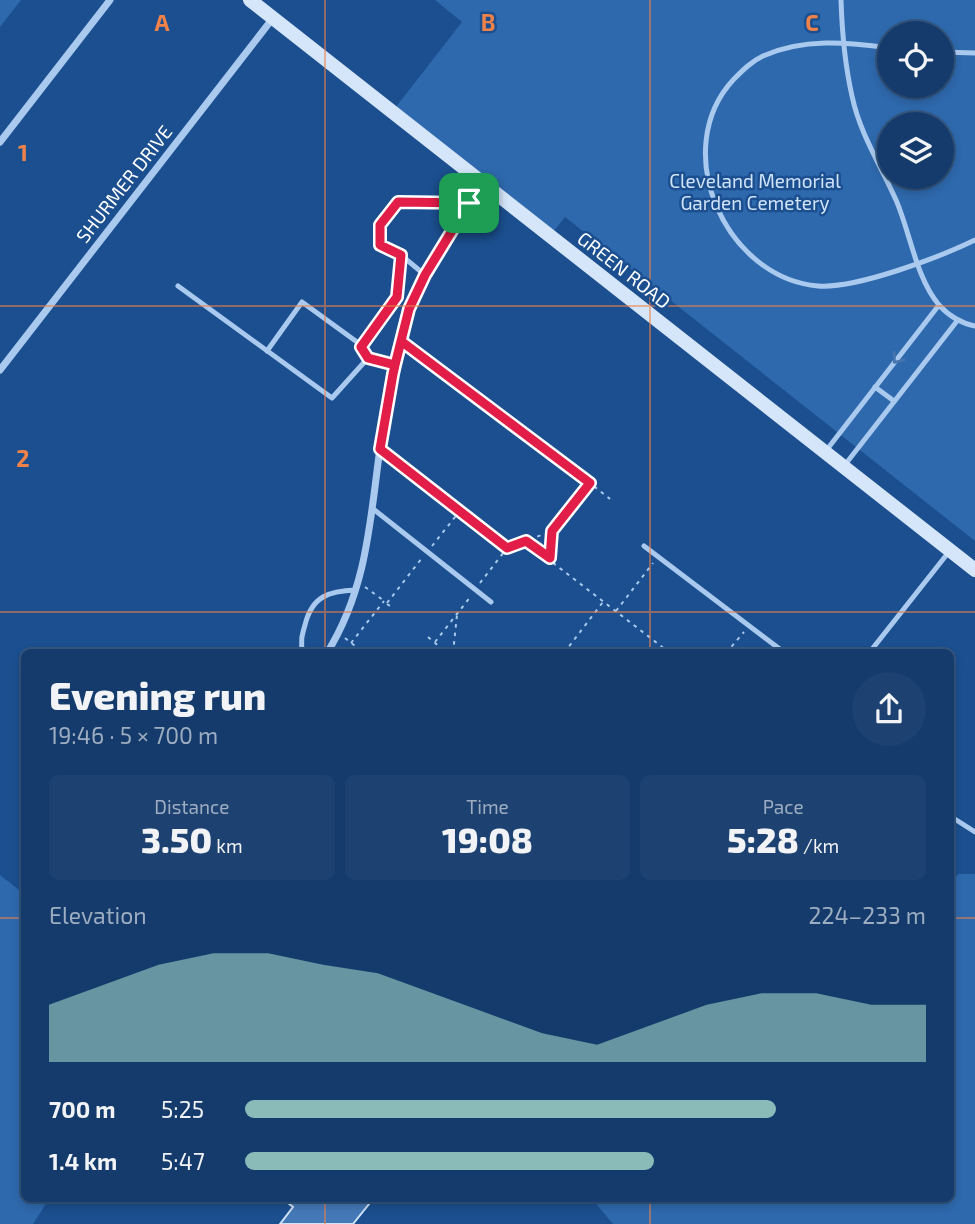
<!DOCTYPE html>
<meta charset="utf-8">
<style>
:root{--surface:#143b6b;--page:#1d4271;--text:#f1f3f6;--muted:#9dadc1;--line:#33557e;--accent:#8bbbb9}
body{margin:0;font-family:"Exo 2",sans-serif;background:var(--page);color:var(--text);height:100vh;display:flex;flex-direction:column;font-size:26px;white-space:nowrap}
*{box-sizing:border-box;margin:0}
p{font-size:23px;color:var(--muted)}
.icon{flex:none;width:38px;height:38px;fill:none;stroke:currentColor;stroke-width:2;stroke-linecap:round;stroke-linejoin:round}
.map{position:relative;flex:1;overflow:hidden}
.side{position:absolute;left:21px;top:649px;width:933px;height:553px;display:flex;flex-direction:column;background:var(--surface);border-radius:10px;box-shadow:0 4px 10px #0003,0 0 0 2px var(--line)}
.side>*{flex:none}
.tools{position:absolute;left:877px;top:21px;display:grid;gap:14px}
.tools a{display:grid;place-items:center;width:77px;height:77px;border-radius:50%;background:var(--surface);box-shadow:0 4px 10px #0003,0 0 0 2px var(--line);font-size:35px}
.pin{position:absolute;display:grid;place-items:center;width:60px;height:60px;color:#fff;margin:-30px;border-radius:14px;box-shadow:0 4px 10px #0006}
.round{display:grid;place-items:center;flex:none;width:74px;height:74px;border-radius:37px;background:var(--page)}
.overview{display:flex;align-items:center;justify-content:space-between;height:119px;padding:0 28px}
h1{font-size:38px;font-weight:800;line-height:52px}
.metrics{display:grid;grid-template-columns:repeat(3,1fr);gap:10px;height:119px;padding:7px 28px}
.metrics div{display:grid;align-content:center;border-radius:10px;background:var(--page);text-align:center}
.metrics b{font-size:35px;font-weight:800}
.metrics small{font-size:19px;font-weight:400}
.metrics p{font-size:19px}
.chart{height:196px;padding:14px 28px}
.chart p{display:flex;justify-content:space-between}
.chart svg{width:100%;height:126px;margin-top:7px;fill:var(--accent);opacity:.7}
ul{padding:0 28px;list-style:none;font-size:23px}
li{display:grid;grid-template-columns:112px 84px 1fr;align-items:center;height:52px}
li i{height:18px;border-radius:9px;background:var(--accent)}
.map>svg:first-child{display:block}
.green{fill:#2e69ad;fill-rule:evenodd}
.building{fill:#4478b7;stroke:#cfe3fa;stroke-width:2}
.lines{fill:none;stroke-linecap:round;stroke-linejoin:round}
.path{stroke:#a9c9ee;stroke-width:2;stroke-dasharray:3.5 5;stroke-linecap:butt}
.service{stroke:#a9c9ee;stroke-width:5}
.minor{stroke:#a9c9ee;stroke-width:7}
.secondary{stroke:#d6e6fa;stroke-width:14}
.oneway{stroke:#4674ac}
.route-casing{stroke:#fff;stroke-width:14}
.route{stroke:#e11d48;stroke-width:9}
.grid{fill:none;stroke:#ee8249;stroke-width:2;stroke-opacity:0.55}
.labels{text-anchor:middle;stroke-width:5;stroke-linejoin:round;paint-order:stroke}
.park-label{font-size:19px;fill:#cfe3fa;stroke:#1b4f8f}
.street-label{font-size:19px;fill:#fff;stroke:#1b4f8f}
.grid-label{font-size:23px;text-anchor:middle;font-weight:bold;fill:#ee8249;stroke:#1b4f8f;stroke-width:5;stroke-linejoin:round;paint-order:stroke}
</style>
<div class="map">
<svg width="975" height="1224" viewBox="0 0 975 1224">
<rect width="100%" height="100%" fill="#1b4f8f"/>
<g class="green">
<path d="M0 0H21L0 27Z"/>
<path d="M435 0H975V541L565 217 550 236 392 112 462 22ZM889 33H942V86H889ZM889 124H942V177H889Z"/>
<path d="M958 874H975V1224H613L592 1199H950V885Z"/>
<path d="M0 875 24 894V1199H49L33 1224H0Z"/>
</g>
<path class="building" d="M283 1199H373L353 1224H280L293 1207Z"/>
<g class="lines">
<g class="path">
<path d="M389 456 506 548"/>
<path d="M561 460 610 499"/>
<path d="M526 542 670 653"/>
<path d="M432 546 459 512"/>
<path d="M550 557 552 532"/>
<path d="M480 583 507 548 552 531 590 483"/>
<path d="M365 587 383 600"/>
<path d="M387 603 422 558"/>
<path d="M387 604 393 608"/>
<path d="M616 611 653 563"/>
<path d="M428 637 447 653"/>
<path d="M345 638 364 653"/>
<path d="M435 642 471 596"/>
<path d="M351 643 384 601"/>
<path d="M453 653 457 615"/>
<path d="M564 653 603 602"/>
<path d="M726 653 744 632"/>
</g>
<g class="service">
<path d="M841 0C842 32 845 65 852 96 860 134 881 166 896 200 910 232 916 278 939 305 949 316 960 323 975 326"/>
<path d="M889 48C847 42 803 38 763 56 752 61 743 70 734 79 668 149 725 278 818 286 856 289 940 257 975 240"/>
<path d="M942 52 975 53"/>
<path d="M425 275 401 255 380 245V225L398 202 469 203"/>
<path d="M178 286 332 398 368 358 395 365"/>
<path d="M401 341 555 456"/>
<path d="M361 347 397 297 401 255"/>
<path d="M267 351 302 302 357 342 368 358"/>
<path d="M875 387 894 401"/>
<path d="M825 452 939 305"/>
<path d="M844 466 957 321"/>
<path d="M372 508 491 602"/>
<path d="M644 546 785 653"/>
<path d="M303 653C300 642 302 635 305 625 312 596 329 591 356 590"/>
<path d="M869 653 948 553"/>
<path d="M950 816 975 832"/>
</g>
<g class="minor">
<path d="M0 142 110 0"/>
<path d="M0 370 273 18"/>
<path d="M327 653C367 589 370 521 380 448 387 403 396 357 408 313 421 266 456 223 482 183"/>
</g>
<path class="secondary" d="M250 0 975 570"/>
</g>
<defs><path id="oneway-chevron" d="M-2-3.5L2.5 0L-2 3.5" fill="none" stroke-width="1.6" stroke-linecap="round" stroke-linejoin="round" transform="scale(1.75)"/></defs>
<use class="oneway" href="#oneway-chevron" transform="translate(897 359) rotate(128)"/>
<g class="lines">
<defs>
<path id="route" d="M469 203 425 275 409 309 395 365 393 374 380 449 507 548 526 541 550 558 552 531 590 483 401 341 395 365 368 358 361 347 397 297 401 255 380 245V225L398 202 469 203"/>
</defs>
<use href="#route" class="route-casing"/>
<use href="#route" class="route"/>
</g>
<path class="grid" d="M325 0V653M650 0V653M0 306H975M0 612H975M0 918H24M950 918H975M325 1199V1224M650 1199V1224"/>
<g class="labels">
<g class="park-label">
<text x="755" y="188">Cleveland Memorial<tspan x="755" dy="22">Garden Cemetery</tspan></text>
</g>
<g class="street-label">
<text transform="translate(124 184) rotate(-52)" y="7">SHURMER DRIVE</text>
<text transform="translate(624 270) rotate(38)" y="7">GREEN ROAD</text>
</g>
</g>
<g class="grid-label">
<text x="162" y="31">A</text>
<text x="488" y="31">B</text>
<text x="812" y="31">C</text>
<text x="23" y="161">1</text>
<text x="23" y="467">2</text>
</g>
</svg>
<div class="tools">
<a><svg class="icon" aria-label="locate" viewBox="0 0 24 24"><circle cx="12" cy="12" r="6"/><path d="M12 2v4M12 18v4M2 12h4M18 12h4"/></svg></a>
<a><svg class="icon" aria-label="layers" viewBox="0 0 24 24"><path d="M12 4l9 5-9 5-9-5zM3 14l9 5 9-5"/></svg></a>
</div>
<div class="pin" style="left:469px;top:203px;background:#1e9e55"><svg class="icon" aria-label="arrive" viewBox="0 0 24 24"><path d="M6 21V4h12l-3 4 3 4H6"/></svg></div>
<section class="side">
<div class="overview"><div><h1>Evening run</h1><p>19:46 · 5 × 700 m</p></div><a class="round"><svg class="icon" aria-label="share" viewBox="0 0 24 24"><path d="M12 15V3M7 8l5-5 5 5M5 13v7h14v-7"/></svg></a></div>
<div class="metrics">
<div><p>Distance</p><b>3.50<small> km</small></b></div>
<div><p>Time</p><b>19:08</b></div>
<div><p>Pace</p><b>5:28<small> /km</small></b></div>
</div>
<div class="chart"><p><span>Elevation</span>224–233 m</p>
<svg viewBox="0 0 160 44" preserveAspectRatio="none"><path d="M0 44V24L10 17L20 10L30 6L40 6L50 10L60 13L70 20L80 27L90 34L100 38L110 31L120 24L130 20L140 20L150 24L160 24V44z"/></svg>
</div>
<ul>
<li><b>700 m</b>5:25<i style="width:78%"></i></li>
<li><b>1.4 km</b>5:47<i style="width:60%"></i></li>
</ul>
</section>
</div>
